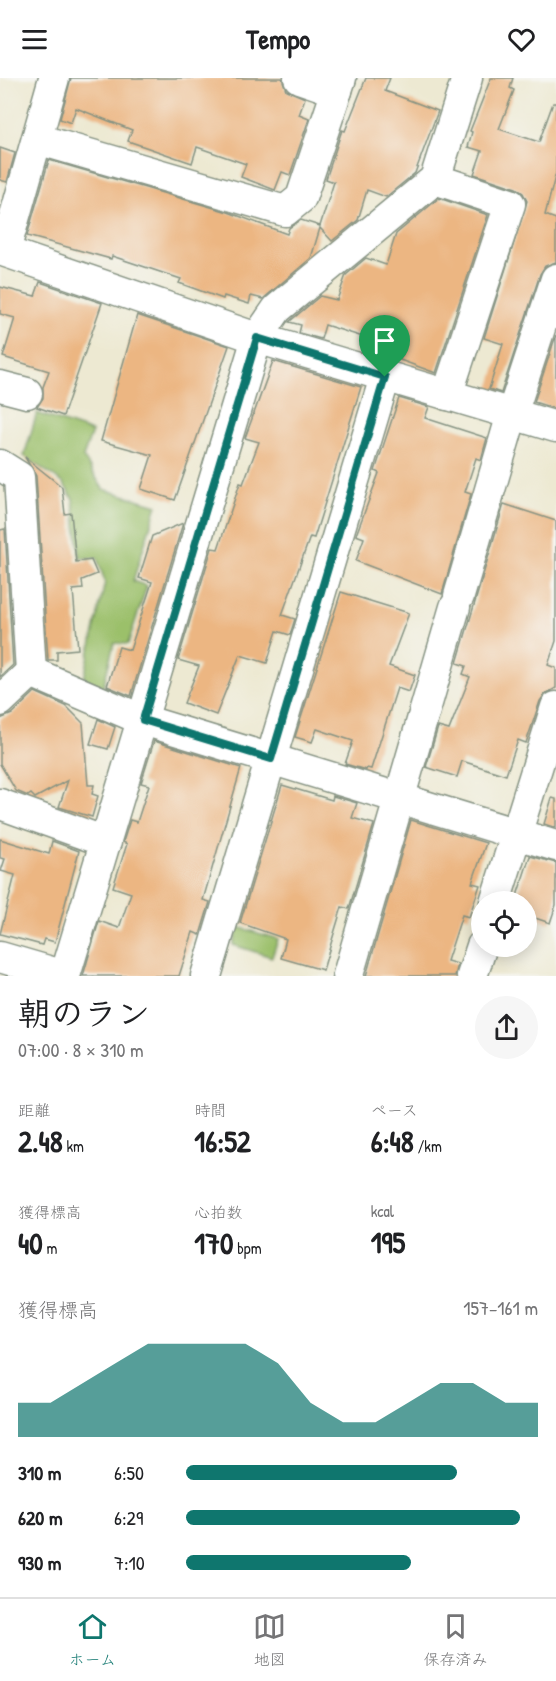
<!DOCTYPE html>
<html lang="ja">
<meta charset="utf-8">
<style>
:root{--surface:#fff;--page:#f6f6f6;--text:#202124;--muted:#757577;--line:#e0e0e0;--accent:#0f766e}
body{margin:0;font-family:"Patrick Hand","Klee One",sans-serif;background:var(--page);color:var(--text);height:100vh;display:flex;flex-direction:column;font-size:22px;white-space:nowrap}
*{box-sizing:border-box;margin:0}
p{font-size:20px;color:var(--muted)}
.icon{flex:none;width:33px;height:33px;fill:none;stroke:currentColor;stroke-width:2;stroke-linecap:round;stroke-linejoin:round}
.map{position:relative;height:898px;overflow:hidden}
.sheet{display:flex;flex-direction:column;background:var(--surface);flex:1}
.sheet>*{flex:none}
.controls{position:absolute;left:471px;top:813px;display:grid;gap:12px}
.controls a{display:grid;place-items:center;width:66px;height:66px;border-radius:50%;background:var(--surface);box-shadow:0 3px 15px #0003;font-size:30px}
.pin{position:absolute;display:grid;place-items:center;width:51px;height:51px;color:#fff;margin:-62px -26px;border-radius:50% 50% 50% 0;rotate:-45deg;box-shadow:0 0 6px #0007}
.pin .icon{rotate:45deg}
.round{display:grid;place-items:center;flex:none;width:63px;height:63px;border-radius:32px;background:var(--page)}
.overview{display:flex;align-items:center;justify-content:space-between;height:102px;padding:0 18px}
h1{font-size:33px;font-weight:700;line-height:45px}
.metrics{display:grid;grid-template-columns:repeat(3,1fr);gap:9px;height:102px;padding:6px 18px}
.metrics div{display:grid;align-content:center}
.metrics b{font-size:30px;font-weight:700}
.metrics small{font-size:16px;font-weight:400}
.metrics p{font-size:16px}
.chart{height:168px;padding:12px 18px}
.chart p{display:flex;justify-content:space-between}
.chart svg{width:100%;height:108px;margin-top:6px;fill:var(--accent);opacity:.7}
ul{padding:0 18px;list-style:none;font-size:20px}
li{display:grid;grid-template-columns:96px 72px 1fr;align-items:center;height:45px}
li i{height:15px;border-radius:8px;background:var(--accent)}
header{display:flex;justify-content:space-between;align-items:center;height:78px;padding:0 18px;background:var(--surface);font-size:27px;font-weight:700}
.tab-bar{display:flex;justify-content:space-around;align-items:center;height:84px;border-top:2px solid var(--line);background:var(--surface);font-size:16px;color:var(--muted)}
.tab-bar a{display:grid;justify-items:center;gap:3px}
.tab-bar .current{color:var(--accent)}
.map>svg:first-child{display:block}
.green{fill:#9bc06b;stroke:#5d7e50;stroke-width:1.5}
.building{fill:#ecb682}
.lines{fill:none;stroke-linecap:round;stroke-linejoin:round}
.minor-casing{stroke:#869383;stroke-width:33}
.minor{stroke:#fff;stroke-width:30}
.route-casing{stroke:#fff;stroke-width:12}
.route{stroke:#0f766e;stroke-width:8}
</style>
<header><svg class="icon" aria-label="menu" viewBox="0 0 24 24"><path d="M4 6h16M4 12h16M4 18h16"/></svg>Tempo<svg class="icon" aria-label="heart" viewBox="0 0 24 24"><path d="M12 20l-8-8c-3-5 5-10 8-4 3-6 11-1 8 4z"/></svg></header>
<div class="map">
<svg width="556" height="898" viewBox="0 0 556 898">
<rect width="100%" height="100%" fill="#f6f6f2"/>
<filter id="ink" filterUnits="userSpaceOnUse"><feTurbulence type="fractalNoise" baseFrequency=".0167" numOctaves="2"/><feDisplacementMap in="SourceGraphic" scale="12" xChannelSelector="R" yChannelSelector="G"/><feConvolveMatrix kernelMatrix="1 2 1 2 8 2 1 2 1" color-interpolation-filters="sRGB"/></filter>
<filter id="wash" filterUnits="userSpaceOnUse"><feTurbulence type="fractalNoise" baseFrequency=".008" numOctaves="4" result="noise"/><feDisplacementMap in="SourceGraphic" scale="24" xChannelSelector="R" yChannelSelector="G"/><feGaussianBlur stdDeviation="1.35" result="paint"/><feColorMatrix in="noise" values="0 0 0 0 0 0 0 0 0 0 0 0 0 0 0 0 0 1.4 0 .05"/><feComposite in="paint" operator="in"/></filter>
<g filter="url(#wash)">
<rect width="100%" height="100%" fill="#ede9d2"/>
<g class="green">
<path d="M37 335 92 354 83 379 103 411 157 427 133 503 147 508 128 566 114 565 103 610 84 600 105 504 97 480H80L73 421 63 405 24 378Z"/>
<path d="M238 849 278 861 272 879 233 867Z"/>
</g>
<g id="blocks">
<g class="building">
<path d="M71 0H282L286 12 305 20 299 37 309 41 290 97 282 94 275 112 241 99 246 86 197 69 192 85 128 63 132 52 76 30 71 45 60 41Z"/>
<path d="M366 0H390L385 13 438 33 415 95 386 119 367 112 358 142 332 163 320 150 311 180 263 221 251 218 249 226 224 218 223 221 179 205 181 201 112 178 111 181 27 158 49 82 228 134 287 156 289 150 301 142 320 148 334 104 326 101 342 52 345 53Z"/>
<path d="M491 0H513L510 10 514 12 499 51 539 64 553 25H556V95L545 137 556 141V184L545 188 540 196 501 315 489 311 503 266 484 260 527 123 523 115 516 110 474 96 482 73 468 69 472 54 470 53Z"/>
<path d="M0 70 15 75 7 104 0 102Z"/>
<path d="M439 120 488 137 436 295 400 282 404 272 325 247 321 261 299 255 301 247 289 244 320 218 337 222 346 197 366 180 386 187 396 156Z"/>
<path d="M40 204 102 225 63 338 37 329 43 320V309L49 293 3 279 15 240 0 236V209L35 218Z"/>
<path d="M137 237 229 268 175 422 141 411 152 377 101 363Z"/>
<path d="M556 257V331L534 324Z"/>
<path d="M273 283 361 309 314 460 310 459 282 537 295 541 290 557 277 553 267 585 240 577 216 637 184 625 199 588 178 582 212 470 218 471 240 405 243 406 259 364 245 360Z"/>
<path d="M399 320 429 329 425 340 487 360 481 382 476 380 465 414 471 416 442 516 356 483 364 460 356 457 379 395 375 393Z"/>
<path d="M25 379 62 409 65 436 71 435 76 484 91 482 97 496 82 502 83 511 73 512 78 571 57 573V582H48L36 398Z"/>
<path d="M504 426 556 443V563L548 587 556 590V610L545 616 540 623 526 665 518 662 506 697 462 683 457 699 426 689 438 649 449 652 470 599 463 596 466 588 457 585Z"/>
<path d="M183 445 131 618 107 608 119 569 130 572 152 504 139 500 152 458Z"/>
<path d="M5 451 13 587 0 599V452Z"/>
<path d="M341 514 409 535 389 588 415 597 409 614 397 610 371 691 367 690 366 692 345 686 353 663 317 651 312 664 295 659Z"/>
<path d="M35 614 66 628 83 645 88 707H94L92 716 98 718 92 739 59 729 68 702 35 720 31 716 28 718 16 713 0 686V641L12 636Z"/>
<path d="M98 641 115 649 108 671 90 666Z"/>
<path d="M154 663 241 690 203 822 210 824 200 857 193 854 179 898H83L99 843 119 850 131 815 113 809 127 766 123 764 130 742 137 744 149 707 141 705Z"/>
<path d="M282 707 332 722 333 718 357 725 352 740 374 746 349 831 342 829 323 892 281 880 286 861 240 845Z"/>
<path d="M552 720 556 721V750L544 746Z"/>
<path d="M411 742 486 765 472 805 480 807 469 839 462 837 447 883 458 886 455 898H366Z"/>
<path d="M0 761 49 776 52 763 79 773 55 864 44 861 42 867 0 856 15 797 1 793 5 781 0 780Z"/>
<path d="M530 778 556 785V827L550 845 526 837V824H515Z"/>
</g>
</g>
</g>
<g filter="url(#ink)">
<use href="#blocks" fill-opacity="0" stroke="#869383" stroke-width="1.5"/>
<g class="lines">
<defs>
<g id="minor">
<path d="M299 0 337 13"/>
<path d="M37 61 285 133 301 120 341 0"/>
<path d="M435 101 510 126 447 317"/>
<path d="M0 172 257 260 556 349"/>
<path d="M5 173 54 0"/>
<path d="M0 308 27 315"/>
<path d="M0 387 19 399 31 594"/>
<path d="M459 518 512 336 556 201"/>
<path d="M31 594 143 642 556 768"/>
<path d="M0 623 31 594"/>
<path d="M0 726 106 764"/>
<path d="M495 824 556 629"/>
<path d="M0 879 65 898"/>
<path d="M348 897 455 529"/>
<path d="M65 898 257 260 277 231 435 101 467 0"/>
<path d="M206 898 385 299"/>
<path d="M472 898 482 868"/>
</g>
</defs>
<use href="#minor" class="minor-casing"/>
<use href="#minor" class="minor"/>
</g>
</g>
<g class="lines" filter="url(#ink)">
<defs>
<path id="route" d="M257 260 385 299 271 681 143 642Z"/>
</defs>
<use href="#route" class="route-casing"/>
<use href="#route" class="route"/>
</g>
</svg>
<div class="controls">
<a><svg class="icon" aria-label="locate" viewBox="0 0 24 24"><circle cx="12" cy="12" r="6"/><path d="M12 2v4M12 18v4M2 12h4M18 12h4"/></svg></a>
</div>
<div class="pin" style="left:385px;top:299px;background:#1e9e55"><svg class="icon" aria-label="arrive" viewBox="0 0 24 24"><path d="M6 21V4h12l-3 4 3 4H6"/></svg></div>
</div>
<section class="sheet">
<div class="overview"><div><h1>朝のラン</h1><p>07:00 · 8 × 310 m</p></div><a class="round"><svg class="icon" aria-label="share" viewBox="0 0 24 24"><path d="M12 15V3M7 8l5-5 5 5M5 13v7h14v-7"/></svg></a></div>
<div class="metrics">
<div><p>距離</p><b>2.48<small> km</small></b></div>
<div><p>時間</p><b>16:52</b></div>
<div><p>ペース</p><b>6:48<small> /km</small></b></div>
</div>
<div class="metrics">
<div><p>獲得標高</p><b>40<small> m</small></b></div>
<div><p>心拍数</p><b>170<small> bpm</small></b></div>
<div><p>kcal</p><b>195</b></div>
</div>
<div class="chart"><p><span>獲得標高</span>157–161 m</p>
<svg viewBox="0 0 160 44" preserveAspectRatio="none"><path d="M0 44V30L10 30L20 22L30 14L40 6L50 6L60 6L70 6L80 14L90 30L100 38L110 38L120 30L130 22L140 22L150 30L160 30V44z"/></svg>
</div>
<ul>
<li><b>310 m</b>6:50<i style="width:77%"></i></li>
<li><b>620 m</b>6:29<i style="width:95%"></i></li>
<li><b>930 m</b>7:10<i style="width:64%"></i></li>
</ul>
</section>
<nav class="tab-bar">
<a class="current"><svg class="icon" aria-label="home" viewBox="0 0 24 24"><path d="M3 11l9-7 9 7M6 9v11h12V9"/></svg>ホーム</a>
<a><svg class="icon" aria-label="map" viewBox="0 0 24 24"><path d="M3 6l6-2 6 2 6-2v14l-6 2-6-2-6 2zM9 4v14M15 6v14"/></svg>地図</a>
<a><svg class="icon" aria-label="saved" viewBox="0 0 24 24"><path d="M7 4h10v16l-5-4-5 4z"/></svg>保存済み</a>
</nav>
